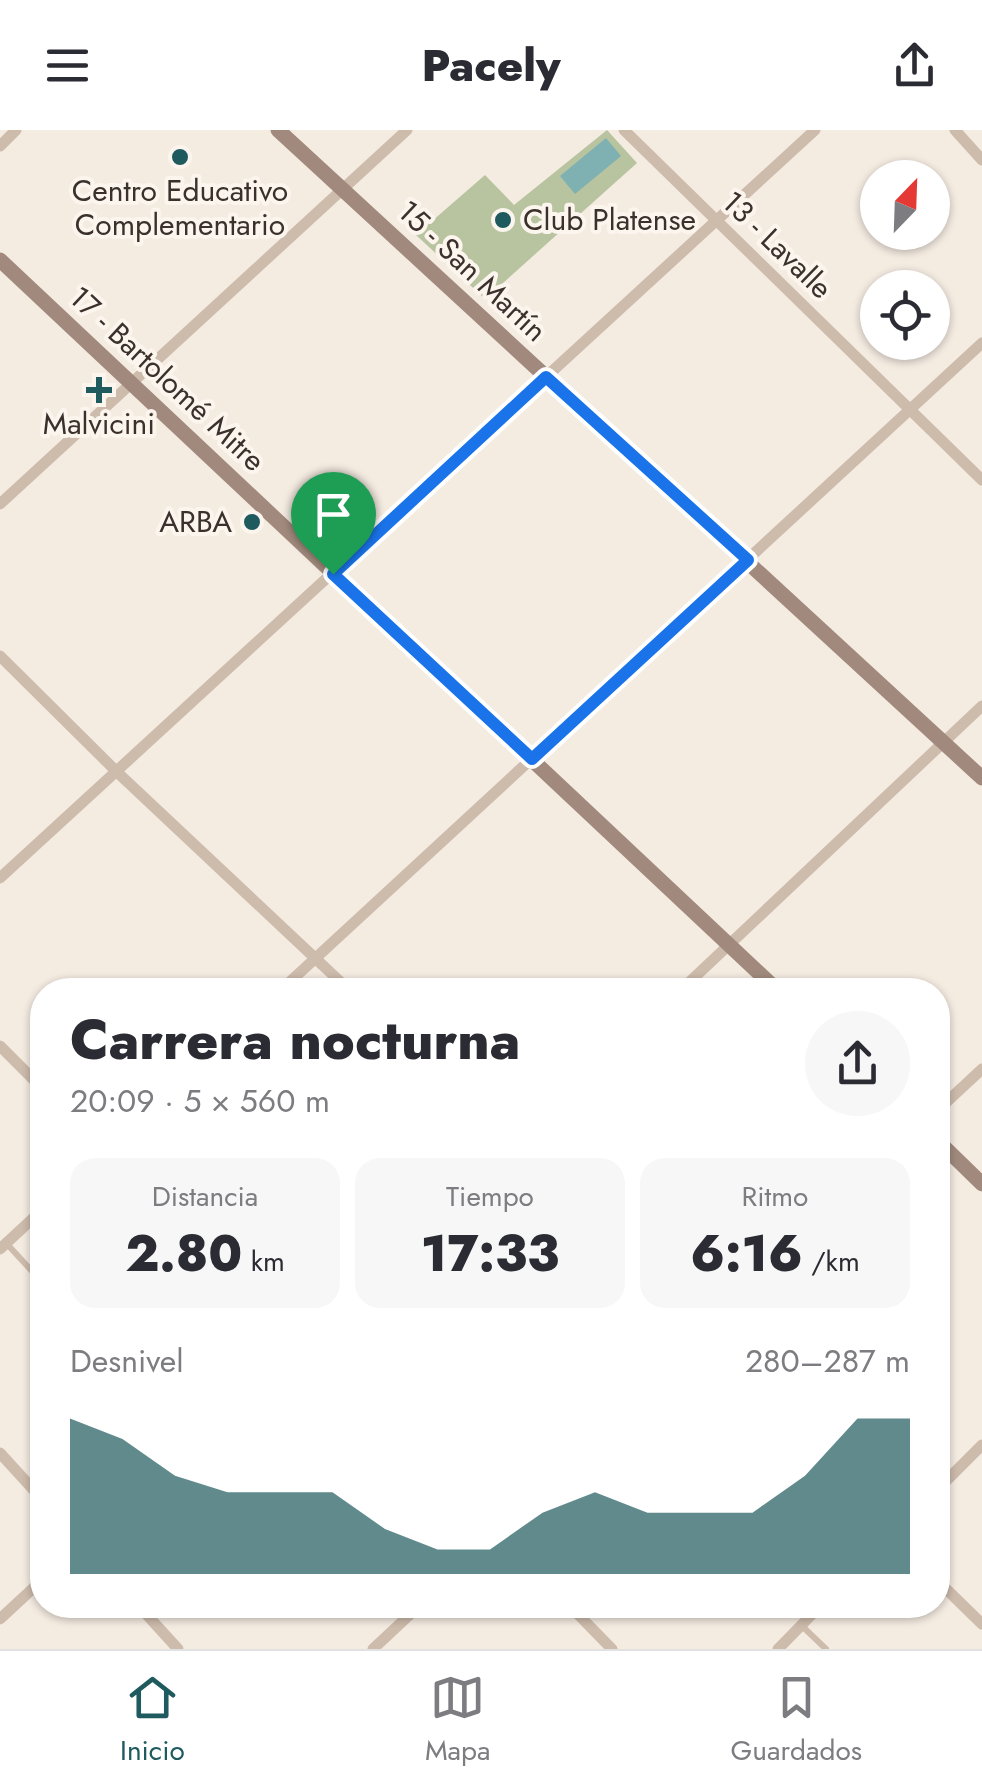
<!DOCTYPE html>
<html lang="es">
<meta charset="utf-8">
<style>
:root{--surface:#fff;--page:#f7f7f7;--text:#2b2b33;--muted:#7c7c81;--line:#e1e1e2;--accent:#1f5a5e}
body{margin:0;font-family:Jost,sans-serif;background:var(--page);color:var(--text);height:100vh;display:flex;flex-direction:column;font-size:38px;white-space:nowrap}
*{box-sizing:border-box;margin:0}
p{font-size:32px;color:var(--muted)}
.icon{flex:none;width:55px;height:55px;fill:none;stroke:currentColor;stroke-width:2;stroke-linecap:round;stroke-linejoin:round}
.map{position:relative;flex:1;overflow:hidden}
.details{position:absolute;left:30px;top:848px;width:920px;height:640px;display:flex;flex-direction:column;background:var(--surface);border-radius:40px;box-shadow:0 2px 8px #0004}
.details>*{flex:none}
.needle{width:65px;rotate:23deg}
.buttons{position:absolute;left:860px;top:30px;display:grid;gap:20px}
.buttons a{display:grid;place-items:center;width:90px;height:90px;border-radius:50%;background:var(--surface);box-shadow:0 2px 8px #0004;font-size:50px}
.pin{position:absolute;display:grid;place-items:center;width:85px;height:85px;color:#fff;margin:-102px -42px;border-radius:50% 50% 50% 0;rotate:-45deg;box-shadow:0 0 10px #0007}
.pin .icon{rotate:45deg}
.round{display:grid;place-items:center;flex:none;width:105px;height:105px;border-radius:52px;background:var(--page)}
.head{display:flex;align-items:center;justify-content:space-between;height:170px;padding:0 40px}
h1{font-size:55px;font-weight:800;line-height:75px}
.metrics{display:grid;grid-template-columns:repeat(3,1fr);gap:15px;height:170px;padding:10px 40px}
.metrics div{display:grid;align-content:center;border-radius:25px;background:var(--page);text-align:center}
.metrics b{font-size:50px;font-weight:800}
.metrics small{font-size:28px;font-weight:400}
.metrics p{font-size:28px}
.chart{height:280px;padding:20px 40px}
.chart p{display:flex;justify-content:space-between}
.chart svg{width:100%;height:180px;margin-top:10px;fill:var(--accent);opacity:.7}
header{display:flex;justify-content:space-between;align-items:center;height:130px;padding:0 40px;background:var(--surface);font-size:45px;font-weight:800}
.dock{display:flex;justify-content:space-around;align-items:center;height:140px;border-top:2px solid var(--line);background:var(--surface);font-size:28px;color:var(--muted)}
.dock a{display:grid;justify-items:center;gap:5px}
.dock .selected{color:var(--accent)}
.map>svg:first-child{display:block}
.green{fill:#b8c4a0}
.water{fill:#7fb0b2}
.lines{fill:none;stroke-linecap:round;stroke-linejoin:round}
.lane{stroke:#cdbbac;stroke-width:6}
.street{stroke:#cdbbac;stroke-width:11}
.secondary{stroke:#a18a7d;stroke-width:15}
.route-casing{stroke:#fff;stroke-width:20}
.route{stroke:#1a73e8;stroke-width:12}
.poi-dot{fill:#1f5a5e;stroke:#fbf5ee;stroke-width:4}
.labels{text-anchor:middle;stroke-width:8;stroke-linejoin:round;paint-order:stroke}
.poi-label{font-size:30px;fill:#3b302b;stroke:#fbf5ee}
.street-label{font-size:30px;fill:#3b302b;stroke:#fbf5ee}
</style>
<header><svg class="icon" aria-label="menu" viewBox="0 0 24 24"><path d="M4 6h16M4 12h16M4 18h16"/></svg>Pacely<svg class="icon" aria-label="share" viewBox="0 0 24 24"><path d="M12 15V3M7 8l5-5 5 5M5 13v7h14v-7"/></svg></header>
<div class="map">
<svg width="982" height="1519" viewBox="0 0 982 1519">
<rect width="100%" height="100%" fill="#f4ebe1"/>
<path class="green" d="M607 0 637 33 485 169 416 105 485 45 514 75Z"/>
<path class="water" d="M606 8 621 26 575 64 560 46Z"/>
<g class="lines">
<g class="lane">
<path d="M7 1114 42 1152"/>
<path d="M802 1496 826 1519"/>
</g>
<g class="street">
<path d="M624 0 982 350"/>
<path d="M955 0 982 30"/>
<path d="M0 16 16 0"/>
<path d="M0 374 407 0"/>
<path d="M0 526 118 643 349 860"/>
<path d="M0 748 815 0"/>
<path d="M281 860 982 213"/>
<path d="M681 860 982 576"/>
<path d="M0 916 42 958"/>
<path d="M938 980 982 939"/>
<path d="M0 1119 42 1080"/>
<path d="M0 1323 42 1369"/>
<path d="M938 1359 982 1315"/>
<path d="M938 1451 982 1494"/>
<path d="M138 1475 178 1519"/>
<path d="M569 1475 612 1519"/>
<path d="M0 1489 42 1450"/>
<path d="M373 1519 420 1475"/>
<path d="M778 1519 821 1475"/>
</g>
<g class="secondary">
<path d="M278 0 982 648"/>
<path d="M0 130 777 860"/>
<path d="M938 1011 982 1054"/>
</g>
</g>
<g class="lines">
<defs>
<path id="route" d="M546 247 748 430 532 629 333 444Z"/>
</defs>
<use href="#route" class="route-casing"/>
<use href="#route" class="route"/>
</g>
<g class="poi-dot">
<circle cx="180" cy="27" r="10"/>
<circle cx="503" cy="90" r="10"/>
<path d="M94 245h10v10h10v10h-10v10h-10v-10h-10v-10h10z"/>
<circle cx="252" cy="392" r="10"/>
</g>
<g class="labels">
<g class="poi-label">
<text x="180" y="71">Centro Educativo<tspan x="180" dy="34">Complementario</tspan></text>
<text x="523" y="100" text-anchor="start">Club Platense</text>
<text x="99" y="304">Malvicini</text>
<text x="232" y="402" text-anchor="end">ARBA</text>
</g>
<g class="street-label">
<text transform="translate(777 115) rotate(44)" y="10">13 - Lavalle</text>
<text transform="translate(472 141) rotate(43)" y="10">15 - San Martín</text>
<text transform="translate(167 249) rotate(43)" y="10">17 - Bartolomé Mitre</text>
</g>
</g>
</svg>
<div class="buttons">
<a><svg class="needle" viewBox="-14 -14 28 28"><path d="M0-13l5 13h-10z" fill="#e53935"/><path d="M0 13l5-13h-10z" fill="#7c7c81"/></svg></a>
<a><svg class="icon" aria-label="locate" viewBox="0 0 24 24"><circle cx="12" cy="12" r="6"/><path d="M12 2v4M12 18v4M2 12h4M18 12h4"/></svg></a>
</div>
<div class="pin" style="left:333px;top:444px;background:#1e9e55"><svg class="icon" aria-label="arrive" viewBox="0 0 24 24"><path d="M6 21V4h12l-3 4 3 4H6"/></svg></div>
<section class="details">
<div class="head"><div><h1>Carrera nocturna</h1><p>20:09 · 5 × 560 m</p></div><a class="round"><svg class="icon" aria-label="share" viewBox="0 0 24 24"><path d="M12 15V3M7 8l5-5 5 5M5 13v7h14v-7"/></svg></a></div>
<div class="metrics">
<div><p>Distancia</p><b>2.80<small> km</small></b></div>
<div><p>Tiempo</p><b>17:33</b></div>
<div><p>Ritmo</p><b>6:16<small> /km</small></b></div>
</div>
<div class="chart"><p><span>Desnivel</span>280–287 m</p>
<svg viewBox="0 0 160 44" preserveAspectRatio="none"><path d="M0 44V6L10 11L20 20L30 24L40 24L50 24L60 33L70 38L80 38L90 29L100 24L110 29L120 29L130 29L140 20L150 6L160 6V44z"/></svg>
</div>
</section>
</div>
<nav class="dock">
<a class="selected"><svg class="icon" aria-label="home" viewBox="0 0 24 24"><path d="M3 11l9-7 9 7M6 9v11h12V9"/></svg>Inicio</a>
<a><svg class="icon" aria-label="map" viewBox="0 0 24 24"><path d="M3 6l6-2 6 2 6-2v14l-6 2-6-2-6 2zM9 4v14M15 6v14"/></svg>Mapa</a>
<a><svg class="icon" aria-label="saved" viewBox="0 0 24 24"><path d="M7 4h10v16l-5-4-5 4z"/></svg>Guardados</a>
</nav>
